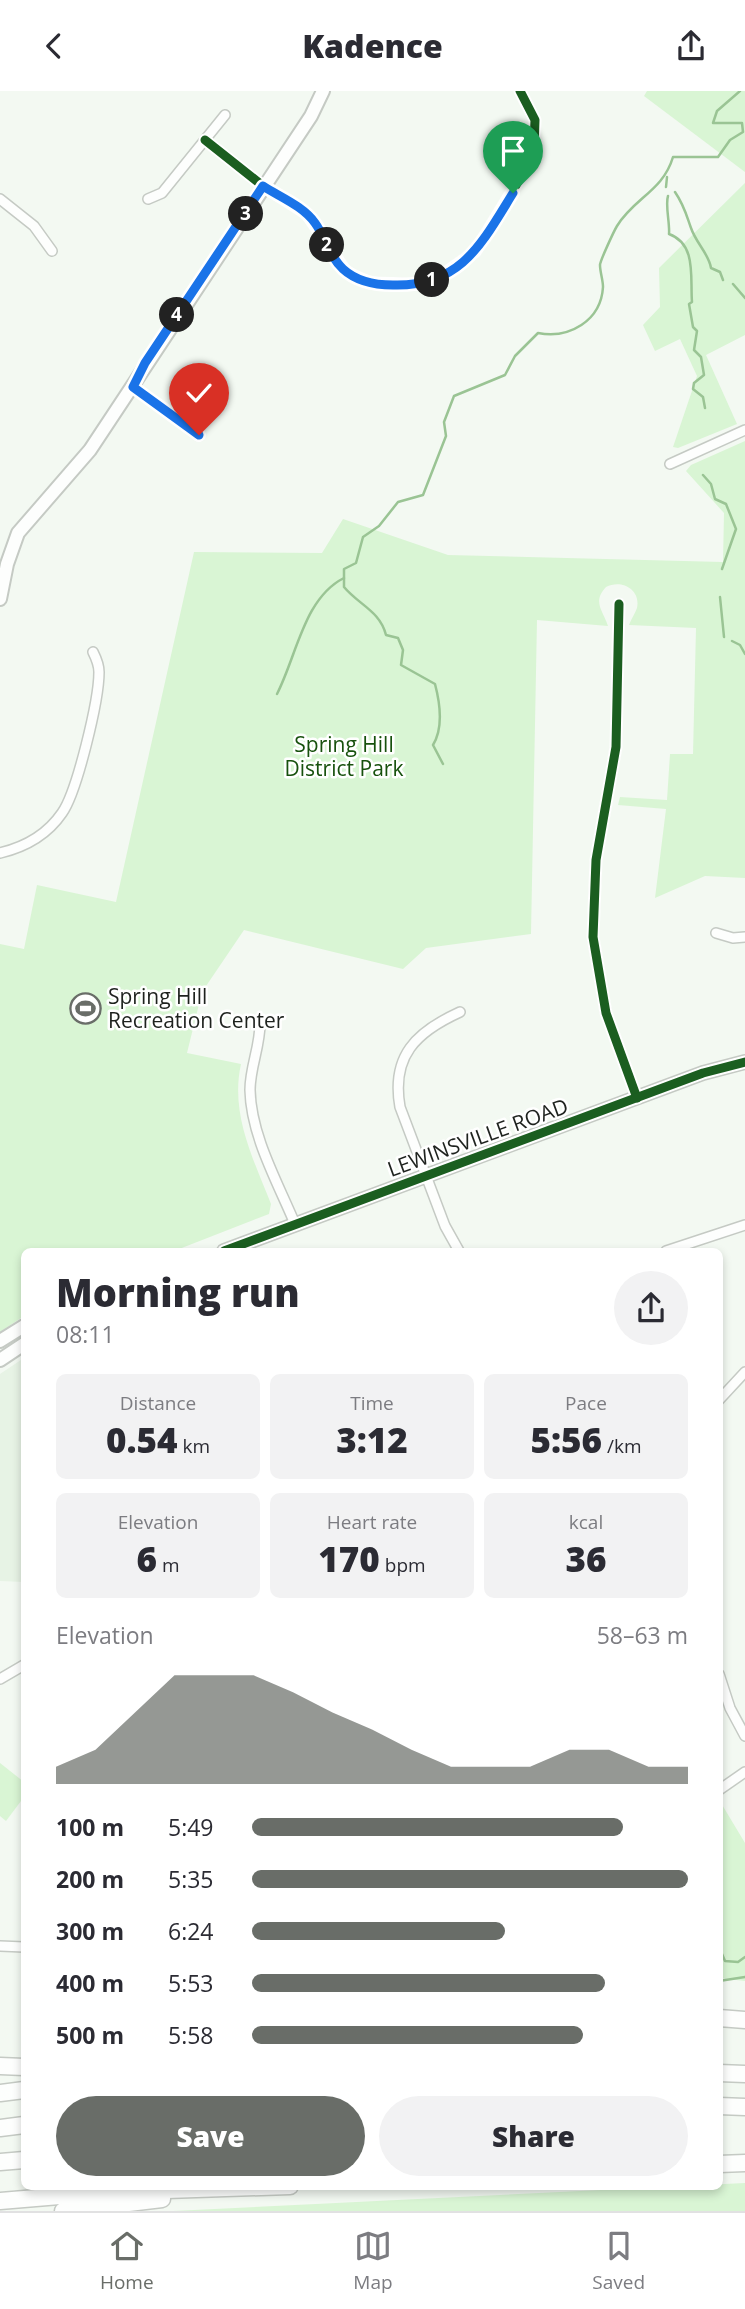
<!DOCTYPE html>
<meta charset="utf-8">
<style>
:root{--surface:#fff;--page:#f2f2f3;--text:#2b2b33;--muted:#7c7c81;--line:#e1e1e2;--accent:#696d68}
body{margin:0;font-family:"Open Sans",sans-serif;background:var(--page);color:var(--text);height:100vh;display:flex;flex-direction:column;font-size:26px;white-space:nowrap}
*{box-sizing:border-box;margin:0}
p{font-size:23px;color:var(--muted)}
.icon{flex:none;width:38px;height:38px;fill:none;stroke:currentColor;stroke-width:2;stroke-linecap:round;stroke-linejoin:round}
.map{position:relative;flex:1;overflow:hidden}
.details{position:absolute;left:21px;top:1157px;width:702px;height:942px;display:flex;flex-direction:column;background:var(--surface);border-radius:10px;box-shadow:0 4px 10px #0003}
.details>*{flex:none}
.pin{position:absolute;display:grid;place-items:center;width:60px;height:60px;color:#fff;margin:-72px -30px;border-radius:50% 50% 50% 0;rotate:-45deg;box-shadow:0 0 7px #0007}
.pin .icon{rotate:45deg}
.km{position:absolute;width:35px;height:35px;margin:-18px;border-radius:50%;background:#222;color:#fff;font-size:19px;line-height:35px;text-align:center}
.round{display:grid;place-items:center;flex:none;width:74px;height:74px;border-radius:37px;background:var(--page)}
.headline{display:flex;align-items:center;justify-content:space-between;height:119px;padding:0 35px}
h1{font-size:38px;font-weight:800;line-height:52px}
.figures{display:grid;grid-template-columns:repeat(3,1fr);gap:10px;height:119px;padding:7px 35px}
.figures div{display:grid;align-content:center;border-radius:10px;background:var(--page);text-align:center}
.figures b{font-size:35px;font-weight:800}
.figures small{font-size:19px;font-weight:400}
.figures p{font-size:19px}
.chart{height:196px;padding:14px 35px}
.chart p{display:flex;justify-content:space-between}
.chart svg{width:100%;height:126px;margin-top:7px;fill:var(--accent);opacity:.7}
.button{display:flex;gap:14px;margin-top:auto;padding:14px 35px}
.button a{flex:1;height:80px;border-radius:42px;background:var(--accent);color:#fff;font-size:28px;font-weight:800;line-height:80px;text-align:center}
.button a+a{background:var(--page);color:var(--text)}
ul{padding:0 35px;list-style:none;font-size:23px}
li{display:grid;grid-template-columns:112px 84px 1fr;align-items:center;height:52px}
li i{height:18px;border-radius:9px;background:var(--accent)}
header{display:flex;justify-content:space-between;align-items:center;height:91px;padding:0 35px;background:var(--surface);font-size:32px;font-weight:800}
.menu{display:flex;justify-content:space-around;align-items:center;height:98px;border-top:2px solid var(--line);background:var(--surface);font-size:19px;color:var(--muted)}
.menu a{display:grid;justify-items:center;gap:4px}
.menu .selected{color:var(--accent)}
.map>svg:first-child{display:block}
.built{fill:#e7f3e5}
.green{fill:#d9f5d4}
.lines{fill:none;stroke-linecap:round;stroke-linejoin:round}
.stream{stroke:#9ac494;stroke-width:2.5}
.minor-casing{stroke:#c5cac4;stroke-width:12}
.secondary-casing{stroke:#c5cac4;stroke-width:16}
.motorway-casing{stroke:#c5cac4;stroke-width:19}
.minor{stroke:#fdfefd;stroke-width:9}
.secondary{stroke:#fdfefd;stroke-width:12}
.motorway{stroke:#fdfefd;stroke-width:16}
.cycleway-casing{stroke:#fff;stroke-width:13}
.cycleway{stroke:#1b5e20;stroke-width:9}
.route-casing{stroke:#fff;stroke-width:14}
.route{stroke:#1a73e8;stroke-width:9}
.labels{text-anchor:middle;stroke-width:5;stroke-linejoin:round;paint-order:stroke}
.park-label{font-size:21px;fill:#17510d;stroke:#fff}
.poi-label{font-size:21px;fill:#1e221e;stroke:#fff;text-anchor:start}
.street-label{font-size:21px;fill:#1e221e;stroke:#fff}
</style>
<header><svg class="icon" aria-label="back" viewBox="0 0 24 24"><path d="M15 5l-7 7 7 7"/></svg>Kadence<svg class="icon" aria-label="share" viewBox="0 0 24 24"><path d="M12 15V3M7 8l5-5 5 5M5 13v7h14v-7"/></svg></header>
<div class="map">
<svg width="745" height="2120" viewBox="0 0 745 2120">
<rect width="100%" height="100%" fill="#f3f9f2"/>
<path class="built" d="M24 1267V1491L0 1490V1283Z"/>
<g class="green">
<path d="M647 0H745V81L644 5Z"/>
<path d="M745 92V244L706 264 737 333 678 357 673 356 697 285 680 248 655 260 643 234 660 216 659 177Z"/>
<path d="M745 350V787L705 785 655 807 666 718 618 714 620 706 667 709 670 663H693L696 537 629 534C631 528 635 523 637 517 641 498 621 488 606 496 592 511 603 519 608 535L537 529 531 843 426 857 403 878 244 839 202 901 187 962 241 973C230 1023 253 1067 271 1113L269 1123 174 1160H24V1225L0 1241V853L24 858 37 794 116 811 194 461 322 462 343 428 448 464 723 471 724 422 686 380 691 374Z"/>
<path d="M0 1672 24 1691V1706L6 1730 0 1725Z"/>
<path d="M721 1712 745 1752V1890L719 1887Z"/>
<path d="M745 2092V2120H173Z"/>
</g>
<g class="lines">
<g class="stream">
<path d="M666 96 667 86"/>
<path d="M675 101C684 114 686 123 691 137 696 152 709 163 711 177L720 181 723 189"/>
<path d="M668 105C665 114 670 132 669 143 697 153 690 187 692 211L689 213 693 236 697 240 694 259 701 266 704 284 694 292 693 298 703 306 705 317"/>
<path d="M733 193 745 207"/>
<path d="M703 384 711 393 715 408 726 413 736 438 722 478"/>
<path d="M720 506 724 546"/>
<path d="M732 550 740 554 745 563"/>
<path d="M277 603C297 564 304 507 344 487"/>
<path d="M443 673 433 654C444 636 440 612 435 593L401 574 403 559 398 547 386 544C380 520 359 514 344 496V478L356 472 363 446 379 435 398 411 423 404 446 345 444 331 454 305 505 284 515 265 538 242C569 248 601 230 603 196 603 189 600 181 600 174 600 170 614 140 617 135 634 107 663 100 673 66H718L730 49 743 41 742 32H713L717 20 740 0"/>
<path d="M719 1856 725 1870 738 1871 745 1866"/>
<path d="M719 1890 745 1886"/>
</g>
<defs>
<g id="minor">
<path d="M205 49 263 95 307 123 346 181 370 192 415 193 439 186 475 161 527 76 534 56 535 29 520 0"/>
<path d="M0 108 34 135 52 160"/>
<path d="M148 108 162 102 225 24"/>
<path d="M133 296 199 344"/>
<path d="M670 373 745 339"/>
<path d="M619 513 616 656 596 769 593 846 606 922 637 1007"/>
<path d="M0 762C25 756 47 744 62 722 77 701 99 609 99 581 99 574 96 567 93 561"/>
<path d="M716 842 733 847 745 846"/>
<path d="M260 929C261 954 250 975 250 999 251 1045 278 1092 295 1133"/>
<path d="M459 1160 445 1135 400 1016C391 965 416 941 460 921"/>
<path d="M666 1160 745 1134"/>
<path d="M719 1309 745 1281"/>
<path d="M719 1583 730 1617 745 1645"/>
<path d="M0 1588 24 1574"/>
<path d="M719 1699 745 1681"/>
<path d="M0 1855 24 1856"/>
</g>
<g id="secondary">
<path d="M0 508 7 473 18 442 90 359 311 25 323 0"/>
<path d="M224 1160 703 982 745 971"/>
<path d="M0 1250 24 1235"/>
<path d="M0 1269 24 1253"/>
</g>
<g id="motorway">
<path d="M719 1927 745 1929"/>
<path d="M0 1975 24 1976"/>
<path d="M719 1982 745 1983"/>
<path d="M0 2002 24 1999"/>
<path d="M719 2015 745 2016"/>
<path d="M0 2037 24 2034"/>
<path d="M0 2071 24 2069"/>
<path d="M719 2073 745 2072"/>
<path d="M0 2110 107 2101 290 2095"/>
<path d="M63 2120 162 2108"/>
</g>
</defs>
<use href="#minor" class="minor-casing"/>
<use href="#secondary" class="secondary-casing"/>
<use href="#motorway" class="motorway-casing"/>
<use href="#minor" class="minor"/>
<use href="#secondary" class="secondary"/>
<use href="#motorway" class="motorway"/>
<defs>
<g id="cycleway">
<path d="M205 49 263 95 307 123 346 181 370 192 415 193 439 186 475 161 527 76 534 56 535 29 520 0"/>
<path d="M619 513 616 656 596 769 593 846 606 922 637 1007"/>
<path d="M224 1160 703 982 745 971"/>
</g>
</defs>
<use href="#cycleway" class="cycleway-casing"/>
<use href="#cycleway" class="cycleway"/>
</g>
<g class="lines">
<defs>
<path id="route" d="M199 344 133 296 145 272 263 95C280 106 303 115 315 132 326 147 329 165 343 178 356 190 376 194 393 194 461 196 482 152 513 102"/>
</defs>
<use href="#route" class="route-casing"/>
<use href="#route" class="route"/>
</g>
<defs>
<symbol id="stadium-ring" viewBox="-11 -11 22 22"><circle r="9.5" fill="#fff" stroke="#696d68" stroke-width="1.5"/><path d="M0-5a6.5 5 0 1 0 0 10a6.5 5 0 1 0 0-10ZM-3.5-1.8h7v3.6h-7Z" fill="#696d68"/></symbol>
</defs>
<g fill-rule="evenodd">
<use href="#stadium-ring" x="68" y="900" width="35" height="35"/>
</g>
<g class="labels">
<g class="park-label">
<text x="344" y="661">Spring Hill<tspan x="344" dy="24">District Park</tspan></text>
</g>
<g class="poi-label">
<text x="108" y="913">Spring Hill<tspan x="108" dy="24">Recreation Center</tspan></text>
</g>
<g class="street-label">
<text transform="translate(478 1047) rotate(-20)" y="7">LEWINSVILLE ROAD</text>
</g>
</g>
</svg>
<div class="pin" style="left:513px;top:102px;background:#1e9e55"><svg class="icon" aria-label="arrive" viewBox="0 0 24 24"><path d="M6 21V4h12l-3 4 3 4H6"/></svg></div>
<div class="pin" style="left:199px;top:344px;background:#d93025"><svg class="icon" aria-label="check" viewBox="0 0 24 24"><path d="M5 12l5 5 9-10"/></svg></div>
<b class="km" style="left:432px;top:189px">1</b>
<b class="km" style="left:327px;top:154px">2</b>
<b class="km" style="left:246px;top:123px">3</b>
<b class="km" style="left:177px;top:224px">4</b>
<section class="details">
<div class="headline"><div><h1>Morning run</h1><p>08:11</p></div><a class="round"><svg class="icon" aria-label="share" viewBox="0 0 24 24"><path d="M12 15V3M7 8l5-5 5 5M5 13v7h14v-7"/></svg></a></div>
<div class="figures">
<div><p>Distance</p><b>0.54<small> km</small></b></div>
<div><p>Time</p><b>3:12</b></div>
<div><p>Pace</p><b>5:56<small> /km</small></b></div>
</div>
<div class="figures">
<div><p>Elevation</p><b>6<small> m</small></b></div>
<div><p>Heart rate</p><b>170<small> bpm</small></b></div>
<div><p>kcal</p><b>36</b></div>
</div>
<div class="chart"><p><span>Elevation</span>58–63 m</p>
<svg viewBox="0 0 160 44" preserveAspectRatio="none"><path d="M0 44V38L10 32L20 19L30 6L40 6L50 6L60 12L70 19L80 25L90 32L100 38L110 38L120 38L130 32L140 32L150 38L160 38V44z"/></svg>
</div>
<ul>
<li><b>100 m</b>5:49<i style="width:85%"></i></li>
<li><b>200 m</b>5:35<i style="width:100%"></i></li>
<li><b>300 m</b>6:24<i style="width:58%"></i></li>
<li><b>400 m</b>5:53<i style="width:81%"></i></li>
<li><b>500 m</b>5:58<i style="width:76%"></i></li>
</ul>
<div class="button"><a>Save</a><a>Share</a></div>
</section>
</div>
<nav class="menu">
<a class="selected"><svg class="icon" aria-label="home" viewBox="0 0 24 24"><path d="M3 11l9-7 9 7M6 9v11h12V9"/></svg>Home</a>
<a><svg class="icon" aria-label="map" viewBox="0 0 24 24"><path d="M3 6l6-2 6 2 6-2v14l-6 2-6-2-6 2zM9 4v14M15 6v14"/></svg>Map</a>
<a><svg class="icon" aria-label="saved" viewBox="0 0 24 24"><path d="M7 4h10v16l-5-4-5 4z"/></svg>Saved</a>
</nav>
